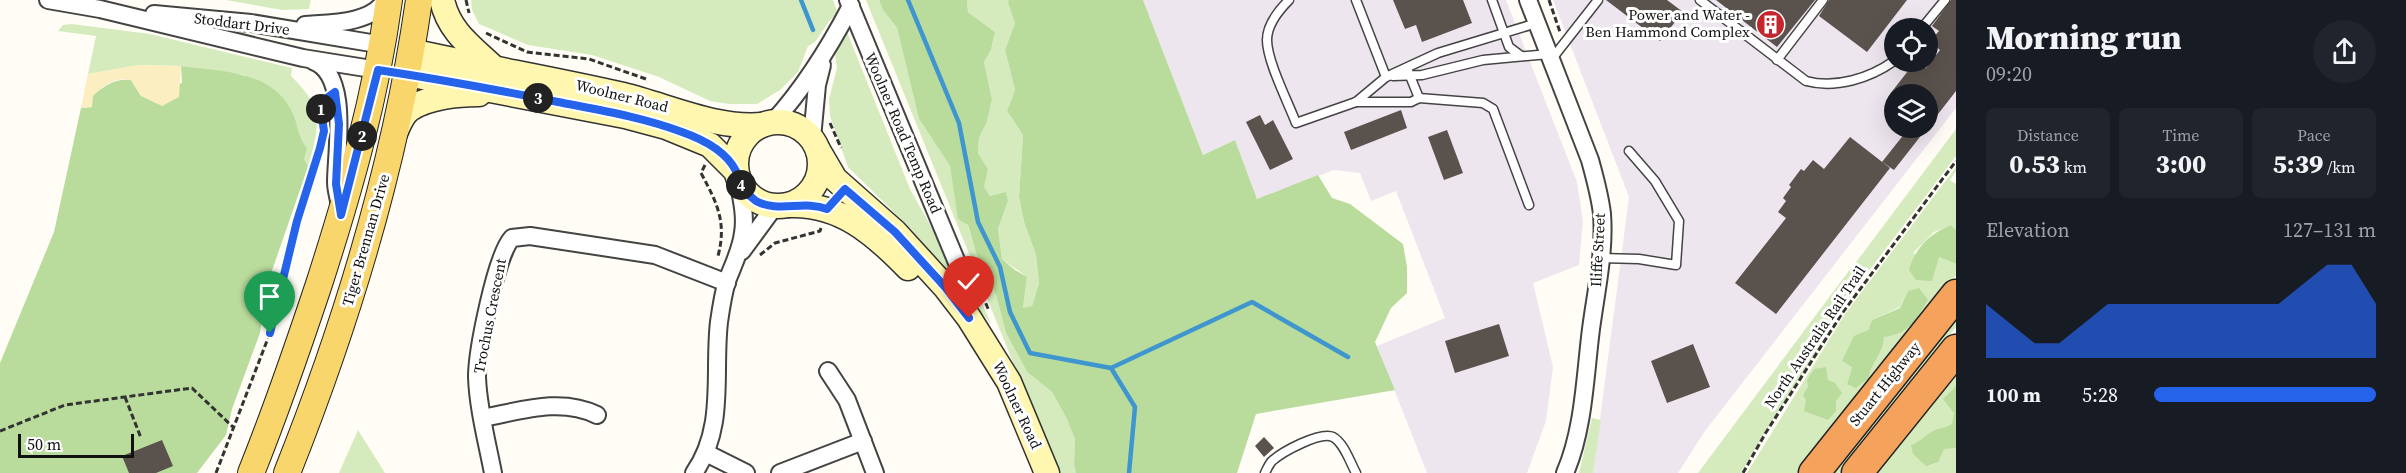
<!DOCTYPE html>
<meta charset="utf-8">
<style>
:root{--surface:#171b24;--page:#20242c;--text:#f1f3f6;--muted:#9ea1a6;--accent:#2563eb}
body{margin:0;font-family:"Source Serif 4",serif;background:var(--page);color:var(--text);height:100vh;display:flex;flex-direction:column;font-size:22px;white-space:nowrap}
*{box-sizing:border-box;margin:0}
p{font-size:20px;color:var(--muted)}
.icon{flex:none;width:33px;height:33px;fill:none;stroke:currentColor;stroke-width:2;stroke-linecap:round;stroke-linejoin:round}
.map{position:relative;flex:1;overflow:hidden}
.details{display:flex;flex-direction:column;background:var(--surface);width:450px}
.details>*{flex:none}
.controls{position:absolute;left:1884px;top:18px;display:grid;gap:12px}
.controls a{display:grid;place-items:center;width:54px;height:54px;border-radius:50%;background:var(--surface);box-shadow:0 6px 24px #0002;font-size:30px}
.scale{position:absolute;left:18px;bottom:15px;width:116px;box-sizing:border-box;padding-left:6px;border:3px solid #111;border-top:0;font-size:16px;line-height:21px;white-space:nowrap;color:#111;-webkit-text-stroke:4px #fff;paint-order:stroke}
.pin{position:absolute;display:grid;place-items:center;width:51px;height:51px;color:#fff;margin:-62px -26px;border-radius:50% 50% 50% 0;rotate:-45deg;box-shadow:0 0 6px #0007}
.pin .icon{rotate:45deg}
.km{position:absolute;width:30px;height:30px;margin:-15px;border-radius:50%;background:#222;color:#fff;font-size:16px;line-height:30px;text-align:center}
.round{display:grid;place-items:center;flex:none;width:63px;height:63px;border-radius:32px;background:var(--page)}
.head{display:flex;align-items:center;justify-content:space-between;height:102px;padding:0 30px}
h1{font-size:33px;font-weight:800;line-height:45px}
.figures{display:grid;grid-template-columns:repeat(3,1fr);gap:9px;height:102px;padding:6px 30px}
.figures div{display:grid;align-content:center;border-radius:9px;background:var(--page);text-align:center}
.figures b{font-size:26px;font-weight:800}
.figures small{font-size:16px;font-weight:400}
.figures p{font-size:16px}
.chart{height:168px;padding:12px 30px}
.chart p{display:flex;justify-content:space-between}
.chart svg{width:100%;height:108px;margin-top:6px;fill:var(--accent);opacity:.7}
ul{padding:0 30px;list-style:none;font-size:20px}
li{display:grid;grid-template-columns:96px 72px 1fr;align-items:center;height:45px}
li i{height:15px;border-radius:8px;background:var(--accent)}
main{display:flex;flex:1;min-height:0}
.map>svg:first-child{display:block}
.industrial{fill:#eee6ef;fill-rule:evenodd}
.green{fill:#d5ebbd;fill-rule:evenodd}
.forest{fill:#b9dc9c}
.sand{fill:#fbeec1}
.lines{fill:none;stroke-linecap:round;stroke-linejoin:round}
.stream{stroke:#3f96cf;stroke-width:4.5}
.building{fill:#5a524d}
.lane-casing{stroke:#444;stroke-width:11}
.street-casing{stroke:#444;stroke-width:20}
.secondary-casing{stroke:#333;stroke-width:27}
.primary-casing{stroke:#222;stroke-width:28}
.highway-casing{stroke:#222;stroke-width:33}
.path{stroke:#333;stroke-width:3;stroke-dasharray:6 3;stroke-linecap:butt}
.lane{stroke:#fff;stroke-width:8}
.street{stroke:#fff;stroke-width:16}
.secondary{stroke:#fff6b0;stroke-width:24}
.primary{stroke:#f9d66b;stroke-width:26}
.highway{stroke:#f5a25d;stroke-width:30}
.route-casing{stroke:#fff;stroke-width:12}
.route{stroke:#2563eb;stroke-width:8}
.labels{text-anchor:middle;stroke-width:6;stroke-linejoin:round;paint-order:stroke}
.poi-label{font-size:15px;fill:#111;stroke:#fff;text-anchor:end}
.street-label{font-size:15px;fill:#111;stroke:#fff}
</style>
<main>
<div class="map">
<svg width="1956" height="473" viewBox="0 0 1956 473">
<rect width="100%" height="100%" fill="#fffdf5"/>
<g class="industrial">
<path d="M1143 0H1506L1577 182 1583 221 1579 265 1533 283 1553 367 1546 421 1527 473H1427L1377 346 1445 318 1396 191 1371 201 1360 173 1334 170 1257 199 1235 140 1203 155Z"/>
<path d="M1553 0H1956V108L1705 431 1678 473H1593L1629 197ZM1894 28H1928V62H1894ZM1894 94H1928V128H1894Z"/>
</g>
<g class="green">
<path d="M226 0H311L309 9 282 10Z"/>
<path d="M471 0H833L838 13 830 20 815 42 808 46 798 72 780 90 757 104H729L710 101 659 77 592 55 528 45 479 24 472 10Z"/>
<path d="M866 0H879L883 10 897 28 919 119 950 166 976 253 996 295 1006 333 1027 372 1052 392 1067 419 1075 438 1074 464 1076 473H1058Z"/>
<path d="M967 0H1009L1015 23 1005 50 1015 90 1007 111 1023 135 1019 197 1024 222 1036 255 1039 283 1032 306 1023 308 1027 277 1002 259 998 229 1008 201 1006 193 990 196 983 187 988 169 978 153 979 138 987 122 992 99 984 62 991 50 995 32 968 12Z"/>
<path d="M72 24 150 34 292 68 291 76C324 108 320 125 308 167L303 160 307 148 298 135 293 115 245 75 181 66 139 65 88 74 96 36 58 31 63 25Z"/>
<path d="M847 32 910 189 959 277H971L991 324 911 229 848 167 830 116 829 99 837 68 835 54 842 34Z"/>
<path d="M1956 129V156L1868 272 1854 265Z"/>
<path d="M1956 167V171L1950 180 1956 184V230L1951 225 1934 232 1913 253 1936 263 1939 257 1956 264V275L1797 473H1747L1845 314ZM1908 291 1928 300C1915 321 1911 334 1884 336 1883 355 1872 360 1869 378L1847 384 1852 367 1872 320 1900 307Z"/>
<path d="M1851 268 1863 280C1841 310 1822 342 1802 374 1781 407 1760 439 1741 473H1698Z"/>
<path d="M1956 315V327L1839 473H1830Z"/>
<path d="M1956 368V473H1872Z"/>
<path d="M1592 418 1601 420 1593 473H1579Z"/>
<path d="M358 430 385 473H339Z"/>
</g>
<g class="forest">
<path d="M879 0H967L968 12 995 32 991 50 984 62 992 99 987 122 979 138 978 153 988 169 984 187 990 196 1006 192 1008 201 998 229 1002 259 1015 270 1027 277 1023 308 1032 306 1039 283 1036 255 1024 222 1019 197 1023 135 1007 111 1015 90 1005 50 1015 23 1008 2 1009 0H1143L1203 155 1235 140 1257 199 1318 175 1332 198 1350 204 1403 244 1407 267V293L1391 308 1375 342 1395 390 1256 414 1237 473H1076L1074 464 1075 439 1067 419 1052 392 1027 372 1006 333 996 295 976 253 968 225 958 219 950 166 919 119 897 28 883 10Z"/>
<path d="M181 66C223 72 273 70 293 114 299 128 296 133 307 148L304 159 308 167 268 282 260 333 232 409 226 435 197 473H0V363L54 232 81 108 92 107V96C104 86 115 78 131 80L141 96 182 83Z"/>
<path d="M1951 225 1956 230V264L1939 257 1932 281 1916 280 1909 270C1915 248 1930 233 1951 225Z"/>
<path d="M1919 288 1928 300C1915 321 1911 333 1884 337 1883 355 1872 360 1869 378L1856 388 1847 384 1852 367 1842 361 1854 336 1868 330 1872 320 1900 308 1908 291Z"/>
<path d="M1826 367 1828 380 1835 383 1842 393 1836 401V411L1828 420 1804 411 1806 400 1803 395 1808 387 1807 380 1814 369Z"/>
<path d="M1956 386V448L1944 449 1938 462 1926 466 1913 454 1911 445C1921 442 1924 435 1933 431 1939 428 1946 428 1952 424L1954 413 1943 399Z"/>
</g>
<path class="sand" d="M139 65 181 66 179 97 162 106 141 96 131 80C115 77 104 85 93 96L92 107 81 108 88 74Z"/>
<g class="lines">
<g class="stream">
<path d="M801 0 813 30"/>
<path d="M908 0 959 123 978 222 1000 267 1010 312 1030 353 1111 368 1135 407 1129 473"/>
<path d="M1111 368 1252 302 1348 357"/>
</g>
</g>
<g class="building">
<path d="M1393 0H1463L1472 23 1422 42 1416 25 1405 29Z"/>
<path d="M1606 0H1667L1683 12 1660 41Z"/>
<path d="M1716 0H1815L1777 47Z"/>
<path d="M1829 0H1907L1867 52 1819 16Z"/>
<path d="M1951 0H1956V91L1928 127V94H1890L1915 62 1926 68 1940 50 1930 41 1939 31 1932 26Z"/>
<path d="M1401 110 1407 128 1351 150 1344 132Z"/>
<path d="M1260 115 1265 125 1273 120 1293 159 1270 170 1246 122Z"/>
<path d="M1909 128H1927L1894 170 1882 162Z"/>
<path d="M1447 130 1463 173 1444 180 1428 137Z"/>
<path d="M1850 137 1890 168 1776 314 1735 283 1786 218 1778 212 1786 201 1783 198 1791 187 1789 185 1801 169 1804 171 1813 160 1824 169Z"/>
<path d="M1499 324 1509 356 1455 373 1445 341Z"/>
<path d="M1693 344 1710 387 1667 403 1651 361Z"/>
<path d="M1264 437 1274 448 1264 457 1255 446Z"/>
<path d="M162 440 173 466 156 473H129L122 456Z"/>
</g>
<g class="lines">
<defs>
<g id="lane">
<path d="M1289 0C1279 10 1267 24 1267 40 1267 61 1288 102 1296 123L1356 102 1386 77 1438 53 1537 23"/>
<path d="M1356 0 1386 77"/>
<path d="M1492 0 1509 47 1521 56"/>
<path d="M1700 0 1806 81C1836 89 1870 78 1894 61"/>
<path d="M1922 28 1945 0"/>
<path d="M1551 60 1598 0"/>
<path d="M1777 60 1823 0"/>
<path d="M1408 71 1419 98"/>
<path d="M1393 76 1422 75 1483 60 1549 54"/>
<path d="M1356 102H1411L1419 98 1483 103 1493 109 1529 205"/>
<path d="M1600 258 1639 259 1676 265 1679 221 1655 181 1629 151"/>
<path d="M1265 473C1267 469 1269 464 1272 461 1282 452 1320 431 1333 437 1344 443 1350 462 1356 473"/>
</g>
<g id="street">
<path d="M48 0 100 9 303 58 378 70"/>
<path d="M848 0 958 265"/>
<path d="M1528 0 1590 160C1595 178 1600 196 1602 214 1605 252 1596 291 1591 329 1585 376 1584 429 1565 473"/>
<path d="M154 14 251 23 383 45"/>
<path d="M305 25C329 23 372 24 385 0"/>
<path d="M313 61C350 74 336 152 336 182 336 189 338 197 340 205"/>
<path d="M773 122C805 87 829 48 851 6"/>
<path d="M812 138 817 85 822 65"/>
<path d="M742 251 775 206"/>
<path d="M828 371 847 400 875 473"/>
<path d="M483 418C520 411 561 397 597 415"/>
<path d="M706 453 746 473"/>
<path d="M493 473C487 442 478 408 477 377 477 351 496 255 512 238L530 236 655 255 727 283"/>
<path d="M694 473C726 427 713 374 719 322 721 308 723 294 727 281 733 265 741 250 743 233 746 215 741 197 738 179"/>
<path d="M780 473 863 441"/>
</g>
<g id="secondary">
<path d="M442 0C449 32 472 47 494 68"/>
<path d="M411 51C482 67 553 79 623 95 668 106 715 129 762 125"/>
<path d="M407 74 625 116 666 127 710 145 736 171"/>
<circle cx="778" cy="164" r="42"/>
<path d="M395 133C399 124 402 115 410 109 428 97 458 94 479 94"/>
<path d="M818 150 835 179 895 232 946 288 969 318 1009 382 1047 473"/>
<path d="M789 205C840 203 874 233 908 268"/>
</g>
<g id="primary">
<path d="M251 473C276 411 298 347 319 284 349 191 376 97 389 0"/>
<path d="M287 473C348 320 396 163 419 0"/>
</g>
<g id="highway">
<path d="M1814 473 1956 295"/>
<path d="M1857 473 1956 350"/>
</g>
</defs>
<use href="#lane" class="lane-casing"/>
<use href="#street" class="street-casing"/>
<use href="#secondary" class="secondary-casing"/>
<use href="#primary" class="primary-casing"/>
<use href="#highway" class="highway-casing"/>
<g class="path">
<path d="M466 0 469 13"/>
<path d="M1549 0 1560 32"/>
<path d="M486 33 527 52 589 59 646 79"/>
<path d="M830 123 841 148"/>
<path d="M705 165 701 173C717 203 727 222 718 256"/>
<path d="M760 255 775 243 820 231 821 228"/>
<path d="M972 270 989 311"/>
<path d="M125 397 141 438"/>
<path d="M0 431 65 405 192 388 234 428"/>
<path d="M216 473 270 333 297 221 321 144"/>
<path d="M1743 473 1765 434 1843 312 1956 161"/>
</g>
<use href="#lane" class="lane"/>
<use href="#street" class="street"/>
<use href="#secondary" class="secondary"/>
<use href="#primary" class="primary"/>
<use href="#highway" class="highway"/>
</g>
<g class="lines">
<defs>
<path id="route" d="M270 333 297 221 320 148 324 131 320 103 335 92 339 124 336 184 341 215 378 70C438 79 498 90 558 102 599 110 642 117 682 132 702 139 726 151 736 171 742 183 744 193 756 201 778 213 804 200 827 209L845 189 895 232 946 288 969 318"/>
</defs>
<use href="#route" class="route-casing"/>
<use href="#route" class="route"/>
</g>
<defs>
<symbol id="building-disc" viewBox="-11 -11 22 22"><circle r="9.5" fill="#c4262e" stroke="#fff"/><path d="M-4-6H4V6H1V3H-1V6H-4ZM-2.5-4.3h1.7v1.8h-1.7ZM.8-4.3h1.7v1.8H.8ZM-2.5-1h1.7V.8h-1.7ZM.8-1h1.7V.8H.8Z" fill="#fff"/></symbol>
</defs>
<g fill-rule="evenodd">
<use href="#building-disc" x="1754" y="8" width="33" height="33"/>
</g>
<g class="labels">
<g class="poi-label">
<text x="1750" y="20">Power and Water -<tspan x="1750" dy="17">Ben Hammond Complex</tspan></text>
</g>
<g class="street-label">
<text transform="translate(242 24) rotate(7)" y="5">Stoddart Drive</text>
<text transform="translate(622 96) rotate(14)" y="5">Woolner Road</text>
<text transform="translate(903 133) rotate(67)" y="5">Woolner Road Temp Road</text>
<text transform="translate(366 240) rotate(-74)" y="5">Tiger Brennan Drive</text>
<text transform="translate(1598 250) rotate(-87)" y="5">Iliffe Street</text>
<text transform="translate(490 316) rotate(-79)" y="5">Trochus Crescent</text>
<text transform="translate(1815 337) rotate(-56)" y="5">North Australia Rail Trail</text>
<text transform="translate(1885 384) rotate(-51)" y="5">Stuart Highway</text>
<text transform="translate(1017 405) rotate(65)" y="5">Woolner Road</text>
</g>
</g>
</svg>
<div class="controls">
<a><svg class="icon" aria-label="locate" viewBox="0 0 24 24"><circle cx="12" cy="12" r="6"/><path d="M12 2v4M12 18v4M2 12h4M18 12h4"/></svg></a>
<a><svg class="icon" aria-label="layers" viewBox="0 0 24 24"><path d="M12 4l9 5-9 5-9-5zM3 14l9 5 9-5"/></svg></a>
</div>
<div class="scale">50 m</div>
<div class="pin" style="left:270px;top:333px;background:#1e9e55"><svg class="icon" aria-label="arrive" viewBox="0 0 24 24"><path d="M6 21V4h12l-3 4 3 4H6"/></svg></div>
<div class="pin" style="left:969px;top:318px;background:#d93025"><svg class="icon" aria-label="check" viewBox="0 0 24 24"><path d="M5 12l5 5 9-10"/></svg></div>
<b class="km" style="left:321px;top:109px">1</b>
<b class="km" style="left:362px;top:136px">2</b>
<b class="km" style="left:538px;top:98px">3</b>
<b class="km" style="left:741px;top:185px">4</b>
</div>
<section class="details">
<div class="head"><div><h1>Morning run</h1><p>09:20</p></div><a class="round"><svg class="icon" aria-label="share" viewBox="0 0 24 24"><path d="M12 15V3M7 8l5-5 5 5M5 13v7h14v-7"/></svg></a></div>
<div class="figures">
<div><p>Distance</p><b>0.53<small> km</small></b></div>
<div><p>Time</p><b>3:00</b></div>
<div><p>Pace</p><b>5:39<small> /km</small></b></div>
</div>
<div class="chart"><p><span>Elevation</span>127–131 m</p>
<svg viewBox="0 0 160 44" preserveAspectRatio="none"><path d="M0 44V22L10 30L20 38L30 38L40 30L50 22L60 22L70 22L80 22L90 22L100 22L110 22L120 22L130 14L140 6L150 6L160 22V44z"/></svg>
</div>
<ul>
<li><b>100 m</b>5:28<i style="width:100%"></i></li>
</ul>
</section>
</main>
